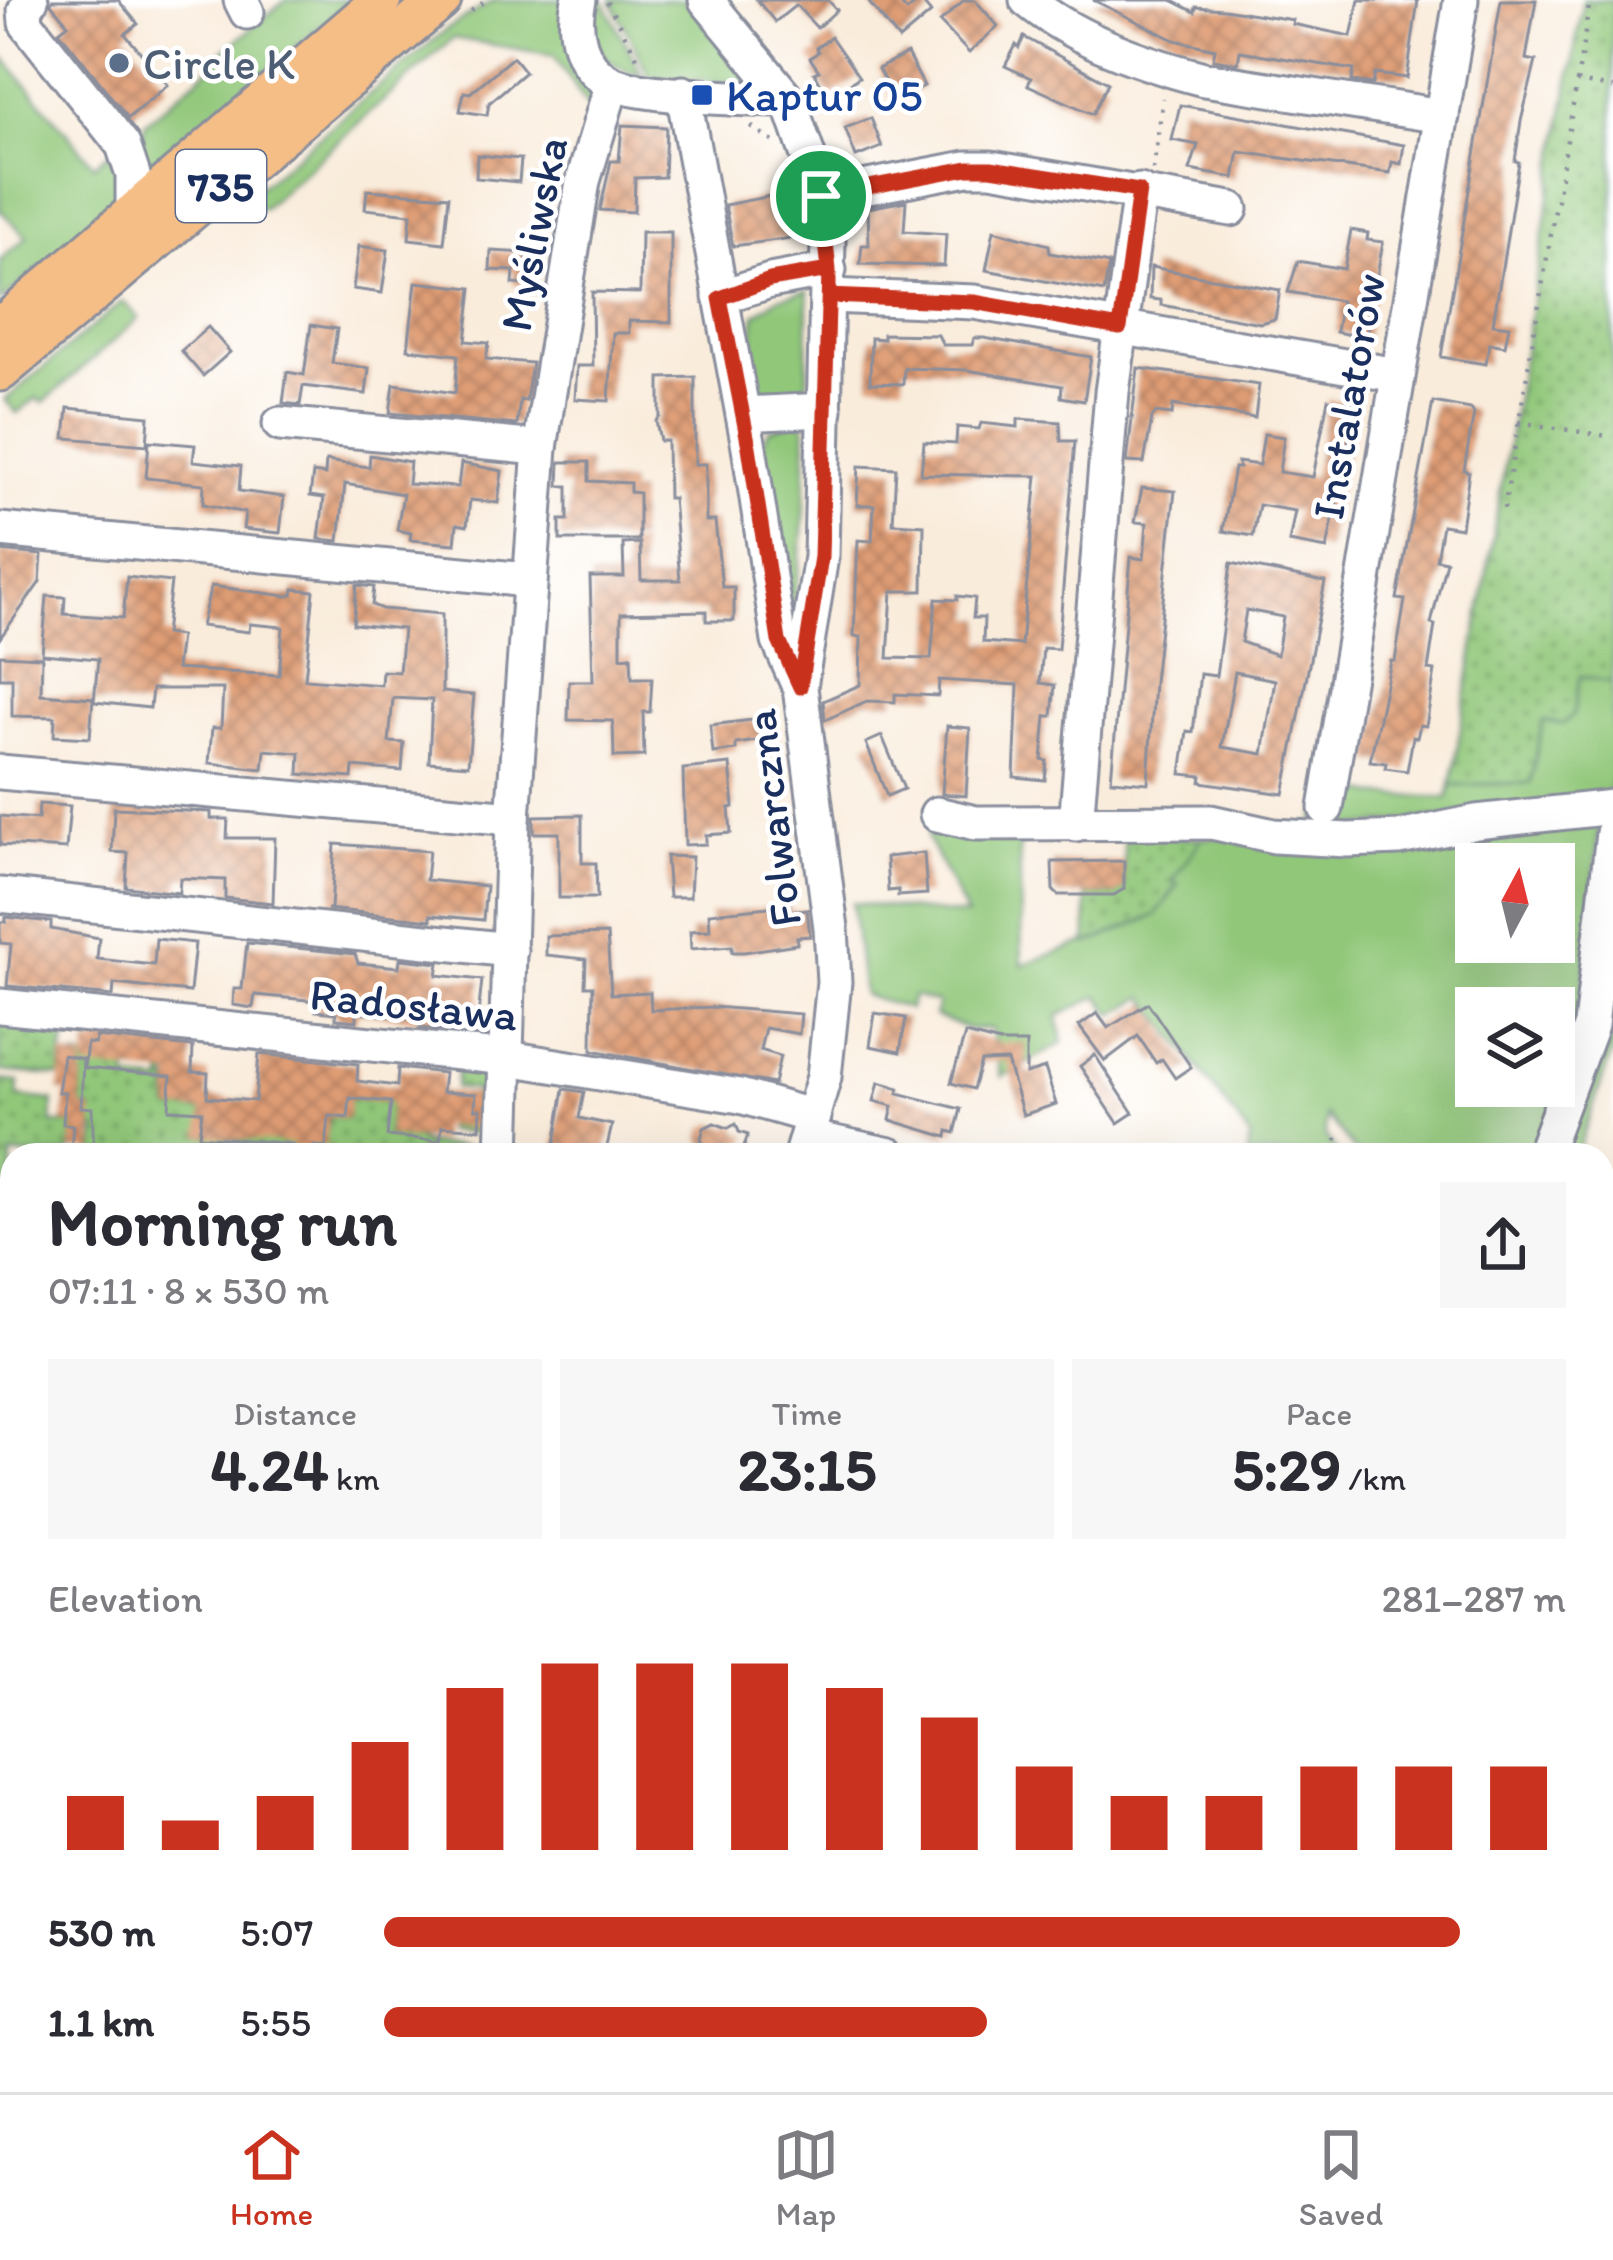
<!DOCTYPE html>
<meta charset="utf-8">
<style>
:root{--surface:#fff;--page:#f7f7f7;--text:#2b2b33;--muted:#7c7c81;--line:#e1e1e2;--accent:#c8321e}
body{margin:0;font-family:Itim,sans-serif;background:var(--page);color:var(--text);height:100vh;display:flex;flex-direction:column;font-size:45px;white-space:nowrap}
*{box-sizing:border-box;margin:0}
p{font-size:39px;color:var(--muted)}
.icon{flex:none;width:66px;height:66px;fill:none;stroke:currentColor;stroke-width:2;stroke-linecap:round;stroke-linejoin:round}
.map{position:relative;flex:1;overflow:hidden}
.sheet{position:absolute;left:0px;top:1143px;width:1614px;height:951px;display:flex;flex-direction:column;background:var(--surface);border-radius:36px 36px 0 0;box-shadow:0 12px 48px #0002}
.sheet>*{flex:none}
.needle{width:78px;rotate:7deg}
.buttons{position:absolute;left:1455px;top:843px;display:grid;gap:24px}
.buttons a{display:grid;place-items:center;width:120px;height:120px;border-radius:0px;background:var(--surface);box-shadow:0 12px 48px #0002;font-size:60px}
.pin{position:absolute;display:grid;place-items:center;width:102px;height:102px;color:#fff;margin:-51px;border:6px solid #fff;border-radius:50%;box-shadow:0 3px 12px #0007}
.round{display:grid;place-items:center;flex:none;width:126px;height:126px;border-radius:0px;background:var(--page)}
.head{display:flex;align-items:center;justify-content:space-between;height:204px;padding:0 48px}
h1{font-size:66px;font-weight:700;line-height:90px}
.metrics{display:grid;grid-template-columns:repeat(3,1fr);gap:18px;height:204px;padding:12px 48px}
.metrics div{display:grid;align-content:center;border-radius:0px;background:var(--page);text-align:center}
.metrics b{font-size:60px;font-weight:700}
.metrics small{font-size:33px;font-weight:400}
.metrics p{font-size:33px}
.chart{height:336px;padding:24px 48px}
.chart p{display:flex;justify-content:space-between}
.chart svg{width:100%;height:216px;margin-top:12px;stroke:var(--accent);stroke-width:6}
ul{padding:0 48px;list-style:none;font-size:39px}
li{display:grid;grid-template-columns:192px 144px 1fr;align-items:center;height:90px}
li i{height:30px;border-radius:15px;background:var(--accent)}
.menu{display:flex;justify-content:space-around;align-items:center;height:168px;border-top:3px solid var(--line);background:var(--surface);font-size:33px;color:var(--muted)}
.menu a{display:grid;justify-items:center;gap:6px}
.menu .on{color:var(--accent)}
.map>svg:first-child{display:block}
.green{fill:#91c779;stroke:#567b6c;stroke-width:3;fill-rule:evenodd}
.garden{fill:url(#garden-dots);stroke:#567b6c;stroke-width:3}
.building{fill:url(#building-cross-hatch);fill-rule:evenodd}
.lines{fill:none;stroke-linecap:round;stroke-linejoin:round}
.minor-casing{stroke:#8a8e9c;stroke-width:39}
.major-casing{stroke:#8a8e9c;stroke-width:45}
.path{stroke:#8a8e9c;stroke-width:4.5;stroke-dasharray:3 9;stroke-linecap:butt}
.minor{stroke:#fff;stroke-width:33}
.major{stroke:#f6be87;stroke-width:39}
.route-casing{stroke:#fff;stroke-width:24}
.route{stroke:#c8321e;stroke-width:15}
.service-dot{fill:#5c6f8a;stroke:#fff;stroke-width:4.5}
.transit-dot{fill:#1a4fb4;stroke:#fff;stroke-width:4.5}
.labels{text-anchor:middle;stroke-width:9;stroke-linejoin:round;paint-order:stroke}
.shield{fill:#fff;stroke:#5f6d8e;stroke-width:3}
.shield-label{font-size:42px;font-weight:bold;fill:#1b2f5e}
.service-label{font-size:45px;fill:#4e5e75;stroke:#fff;text-anchor:start}
.transit-label{font-size:45px;fill:#164399;stroke:#fff;text-anchor:start}
.street-label{font-size:45px;fill:#1b2f5e;stroke:#fff}
</style>
<div class="map">
<svg width="1613" height="2092" viewBox="0 0 1613 2092">
<defs>
<pattern id="garden-dots" width="8" height="8" patternUnits="userSpaceOnUse" patternTransform="scale(3)"><rect width="8" height="8" fill="#91c779"/><path d="M2 2h.1M6 6h.1" fill="none" stroke="#76a266" stroke-width="1.8" stroke-linecap="round"/></pattern>
<pattern id="building-cross-hatch" width="8" height="8" patternUnits="userSpaceOnUse" patternTransform="scale(3)"><rect width="8" height="8" fill="#df9d75"/><path d="M0 0l8 8M0 8l8-8" fill="none" stroke="#b48063"/></pattern>
</defs>
<rect width="100%" height="100%" fill="#fff"/>
<filter id="ink" filterUnits="userSpaceOnUse"><feTurbulence type="fractalNoise" baseFrequency=".00833" numOctaves="2"/><feDisplacementMap in="SourceGraphic" scale="24" xChannelSelector="R" yChannelSelector="G"/><feConvolveMatrix kernelMatrix="1 2 1 2 8 2 1 2 1" color-interpolation-filters="sRGB"/></filter>
<filter id="wash" filterUnits="userSpaceOnUse"><feTurbulence type="fractalNoise" baseFrequency=".004" numOctaves="4" result="noise"/><feDisplacementMap in="SourceGraphic" scale="48" xChannelSelector="R" yChannelSelector="G"/><feGaussianBlur stdDeviation="2.7" result="paint"/><feColorMatrix in="noise" values="0 0 0 0 0 0 0 0 0 0 0 0 0 0 0 0 0 1.4 0 .05"/><feComposite in="paint" operator="in"/></filter>
<g filter="url(#wash)">
<rect width="100%" height="100%" fill="#f9ecdb"/>
<g class="green">
<path d="M286 0H350L146 178 140 148 145 123 214 64 220 54Z"/>
<path d="M495 0H566L594 93 591 111 554 55 453 38 266 206 263 209 242 201 447 29Z"/>
<path d="M595 0H603L642 75C605 68 581 38 595 0Z"/>
<path d="M611 0H685L751 72 750 80 745 83 650 77Z"/>
<path d="M0 53 94 165 112 151 122 198 0 302V260L27 237 0 210Z"/>
<path d="M808 291 807 395C744 411 747 360 756 314L778 298Z"/>
<path d="M123 301 139 318 43 403 37 398 17 413 5 400Z"/>
<path d="M798 420 805 425C809 495 802 564 788 632L763 442 769 430Z"/>
<path d="M1580 675 1613 683V779L1608 792 1592 802 1311 831 1318 812 1346 811 1348 788 1377 795 1448 798 1451 785 1530 783 1543 720Z"/>
<path d="M1591 820 1599 828 1580 1026 1535 1155H1358L1326 1115 1325 1136 1339 1155H1248L1250 1136 1145 997 1113 1015 1099 996 1058 1016 1063 1043 1001 1077 991 1029H969L934 1016 938 1003 913 996 909 1009 863 995 852 903 967 916 927 837 932 821 1019 833 1022 965 1086 942 1088 944 1156 915 1178 885 1173 880 1201 838ZM1476 864H1554V942H1476ZM1476 1008H1554V1086H1476Z"/>
<path d="M1597 1038H1613V1049L1576 1155H1560Z"/>
</g>
<g class="garden">
<path d="M1583 0H1613V683L1580 676 1573 715 1563 724 1543 721 1530 783 1451 785Z"/>
<path d="M1124 835 1202 838 1173 880 1178 884 1156 915 1087 944 1086 895H1114L1124 888Z"/>
<path d="M0 1016 66 1023 61 1072 66 1077 0 1071Z"/>
<path d="M166 1035 190 1042 168 1041 169 1108 206 1111 245 1100 242 1140 327 1132 331 1098 330 1116 347 1118 349 1099 475 1107 476 1090 455 1088 458 1061 491 1065 493 1135 446 1131 447 1114 390 1115 387 1135 419 1139 420 1143 492 1150V1155H307L293 1146 291 1155H238L239 1141 228 1140 226 1153 234 1155H94L96 1129 74 1127 71 1150 65 1155H12V1226L0 1225V1080L19 1082 18 1097 53 1101 52 1123 90 1126 92 1109 81 1107 82 1076 75 1074 76 1057 128 1071V1080L163 1083Z"/>
</g>
<g id="blocks">
<g class="building">
<path d="M52 0H118L138 24 125 34 168 85 128 118 59 31 68 24 51 4Z"/>
<path d="M757 0H828L837 10 817 28 796 5 775 22Z"/>
<path d="M867 0H897L907 11 920 0 931 13 899 40Z"/>
<path d="M964 0H975L998 26 969 53 940 22Z"/>
<path d="M1093 0H1171L1195 12 1196 7 1224 9 1293 20 1292 24 1351 36 1359 0H1418L1407 78 1375 74 1373 84 1352 81 1354 70 1240 51 1238 63 1213 59 1215 49 1175 40Z"/>
<path d="M1501 0H1536L1526 59 1536 61 1521 121 1515 161 1519 162 1493 324 1509 326 1505 346 1489 343 1486 364 1441 357Z"/>
<path d="M831 37 859 77 830 97 814 73 819 71 810 58 818 52 816 48Z"/>
<path d="M1024 37 1108 83 1093 114 1028 85 1031 78 1005 66 1016 45 1019 48Z"/>
<path d="M907 54 924 86 900 99 897 93 892 95 878 69Z"/>
<path d="M513 57 525 72 489 103 487 115 460 111 464 92 470 93Z"/>
<path d="M1180 105 1404 145 1401 164 1392 162 1390 173 1239 152 1234 178 1190 170 1198 145 1172 140Z"/>
<path d="M871 118 882 147 856 157 845 128Z"/>
<path d="M622 125 666 127 664 177 635 178 634 212 600 210 611 161H619Z"/>
<path d="M477 155 521 159 519 182 476 178Z"/>
<path d="M367 190 449 196 444 243 409 239 411 214 365 209Z"/>
<path d="M791 192 799 237 733 246 725 205Z"/>
<path d="M906 201 904 231 946 234 944 266 860 264 862 245H869L868 208Z"/>
<path d="M994 230 1049 245 1050 253 1109 264 1104 292 986 270Z"/>
<path d="M1351 230 1368 233 1367 240 1383 242 1366 338 1336 332 1341 301 1288 292 1298 261 1344 269Z"/>
<path d="M641 232H671V322L629 321V333H613L609 401 575 399 577 366H593L592 292 640 293Z"/>
<path d="M359 246 388 250 382 293 353 289Z"/>
<path d="M491 251 527 253V266L536 267 535 286 513 284 514 271 490 270Z"/>
<path d="M1151 267 1280 290 1275 319 1260 323 1161 305V300L1150 299Z"/>
<path d="M416 282 472 288 466 341 489 343 486 359 532 363 526 401 520 400 517 425 390 413 394 384 455 393 458 355 408 349Z"/>
<path d="M311 325 337 329 332 363 369 368 366 394 303 386 300 405 283 403 287 372 304 375Z"/>
<path d="M208 327 230 352 203 376 181 351Z"/>
<path d="M883 334 938 335 943 345H972L974 338H984L1091 357 1084 401 1061 397 1062 386 967 370 904 368 903 384 870 383 871 338 883 339Z"/>
<path d="M1138 368 1259 385 1255 418 1173 405 1172 415 1156 413 1152 418 1144 463 1127 462Z"/>
<path d="M695 377V464H706V521H715L722 587H734V621H706V611L621 613V657L631 656 632 678H652L650 712H643L644 756 614 757 613 721 568 720 569 681H593L590 577H624L623 544 640 543 641 580H680L673 498H668L667 441H660L656 421 660 417V378Z"/>
<path d="M1328 399 1356 404 1327 549 1289 542 1295 511 1259 505 1253 536 1223 531 1234 468H1239L1238 462 1259 465 1264 434 1284 437 1279 472 1313 477Z"/>
<path d="M1433 402 1471 409 1474 413 1464 470 1469 472 1461 528 1442 525 1436 559 1446 561 1431 624 1435 625 1428 670 1435 671 1426 726 1420 725 1417 738 1413 737 1407 771 1385 768 1386 763 1370 761 1391 661H1395L1405 600 1397 599Z"/>
<path d="M68 408 149 416 147 445 65 438Z"/>
<path d="M1018 419 1060 422 1061 441H1075L1058 649 1043 648 1040 683 1055 685 1052 716H1046L1042 760 1047 761 1045 780 1014 777 1018 685 939 680 938 696 895 694V702L867 701 825 720 823 701 860 685 861 637 854 636 858 540 872 541 874 505H857L859 466 896 468 893 523 924 525 923 591H892L888 658 931 659 936 599 957 600V596L975 598 973 618H984L983 642 1021 645 1037 476 921 474 924 442 956 444 957 427 979 429 981 423 1018 427Z"/>
<path d="M149 441 195 445 193 461 241 466 239 491 284 497 280 533 243 529 245 513 203 504 204 484 146 478Z"/>
<path d="M370 455 410 462 408 484 458 487 461 463 502 471 498 503 470 500 467 526 457 524 455 544 410 540 411 533 397 530 403 494 345 484 339 541 319 539 324 498 310 496 313 473 325 475 326 461 369 467Z"/>
<path d="M560 462H589V481L630 483V492L639 493V540H560V520H568V486H559Z"/>
<path d="M1142 488 1175 491 1154 682 1148 783 1111 780 1131 557 1144 559 1147 523 1135 522Z"/>
<path d="M0 551 42 555 40 582 0 638Z"/>
<path d="M1231 563 1325 582 1284 794 1201 782 1202 776 1181 774 1187 731 1193 732 1200 674 1216 676ZM1246 610 1283 617 1277 655 1241 642ZM1235 672 1275 680 1263 754 1222 747Z"/>
<path d="M127 577 171 582 165 634 180 636 176 669 279 675 283 627 250 624 249 632 201 626 211 586 287 596 293 595 294 589 314 591 305 679 381 685 382 671 399 672 403 629 353 624 357 585 374 587 372 605 382 609 442 614V692L474 695 468 765 429 762 432 700 393 698 389 742 404 743 402 771 353 767 352 778 299 774 300 753 265 750 263 769 209 763 212 728H221L223 689H152L150 708 94 702 98 659 42 654 47 596 65 597 64 614 123 618Z"/>
<path d="M0 655 42 657 41 694 93 698 90 738 54 736 55 717 12 716V678H0Z"/>
<path d="M761 719 764 740 736 744V750L713 753 710 725Z"/>
<path d="M947 726 970 728 966 796 942 794Z"/>
<path d="M882 736 904 789 887 796 866 743Z"/>
<path d="M730 764 734 807 729 808 731 833 706 835V844L685 845 683 769Z"/>
<path d="M39 804 70 806 66 849 0 845V816L38 819Z"/>
<path d="M114 808 211 812V819H228L227 838H275L273 903 225 898V880L180 878 179 893 126 887 128 853 112 852Z"/>
<path d="M582 815V863H596L597 898H559V833H534V816Z"/>
<path d="M335 844 429 851 426 880 486 886 483 920 431 915V920L327 909H331Z"/>
<path d="M924 853 927 894 898 896V890L888 891 886 857Z"/>
<path d="M666 856 692 857 690 897H669Z"/>
<path d="M1124 861V889L1114 895H1058L1053 890 1052 862Z"/>
<path d="M789 905 790 911 807 909 810 936 797 937V944L744 952H732V946L691 949 690 931 710 930 709 913Z"/>
<path d="M6 917 51 922V929L99 938 97 959 154 965 156 939 195 943 190 992 114 984 113 996 7 986 11 944 0 943V922H6Z"/>
<path d="M607 934 611 994 650 992 651 1010 713 1007 801 1014 799 1034 765 1028 760 1050 780 1056 774 1084 592 1050 593 986H585L586 959 546 955V936Z"/>
<path d="M247 943 355 954 358 963 399 967 400 959 439 963 437 975 482 980 478 1017 443 1014 441 1030 420 1028V1020L357 1012V1021L336 1019V1013L316 1011 317 1001 297 999 255 995 253 1008 233 1005 234 989H242Z"/>
<path d="M1148 1003 1191 1067 1175 1078 1162 1059 1156 1063 1138 1036 1105 1061 1079 1026 1097 1013 1108 1028Z"/>
<path d="M875 1013 906 1018 900 1052 870 1046Z"/>
<path d="M965 1034 1000 1043H1026V1074L1045 1068 1056 1104 1023 1115 1007 1061 981 1062 973 1089 951 1083Z"/>
<path d="M96 1037 193 1047 192 1072 208 1073 207 1097 255 1101 259 1054 358 1064 357 1081 397 1086 398 1068 444 1073 442 1092 476 1094 475 1109H481L480 1129 442 1126 440 1141 387 1136 391 1102 350 1098 348 1118 329 1116 326 1147 314 1146V1152L292 1149V1144L199 1136 202 1111 169 1109 171 1076 84 1068 87 1043 95 1044Z"/>
<path d="M63 1055 83 1059 81 1107 92 1108 94 1152 71 1150 73 1125 63 1124 65 1092H58Z"/>
<path d="M1095 1055 1133 1113 1118 1123 1080 1066Z"/>
<path d="M879 1082 899 1088 898 1093 961 1109 955 1133 948 1131 947 1137 890 1120 893 1106 874 1101Z"/>
<path d="M564 1089 584 1092 579 1118 612 1125 605 1155H553Z"/>
<path d="M714 1123 728 1128 736 1124 739 1132 748 1135 741 1155H708L701 1138 704 1128Z"/>
</g>
</g>
</g>
<g filter="url(#ink)">
<use href="#blocks" fill-opacity="0" stroke="#8a8e9c" stroke-width="3"/>
<g class="lines">
<defs>
<g id="minor">
<path d="M31 0 25 10 26 23 123 145 133 175V216"/>
<path d="M241 0 247 12"/>
<path d="M579 0C572 30 580 67 610 82 639 97 750 98 789 101"/>
<path d="M706 0 789 101 820 190 828 241 821 557 800 687 831 928 834 982 824 1077 801 1155"/>
<path d="M1027 0C1074 39 1145 64 1204 79L1442 116"/>
<path d="M683 93 749 447 779 641 798 684"/>
<path d="M821 196 967 168H991L1231 209"/>
<path d="M829 296 974 302 1397 375"/>
<path d="M720 297 770 281 829 270"/>
<path d="M743 414 825 410"/>
<path d="M280 424 540 448"/>
<path d="M0 530 528 580"/>
<path d="M0 772 513 818"/>
<path d="M1326 808 1461 0"/>
<path d="M937 814 976 823 1211 822 1274 836 1348 840 1399 838 1476 822 1613 807"/>
<path d="M1076 824 1112 392 1140 191"/>
<path d="M0 895 510 950"/>
<path d="M0 1006 508 1058 740 1096 814 1117"/>
<path d="M807 1137 890 1155"/>
<path d="M503 1155 513 818 540 448 583 181 612 84"/>
<path d="M1543 1155 1591 1025 1613 833"/>
<path d="M1602 1218 1613 1228"/>
<path d="M0 1236 12 1237"/>
<path d="M1602 1267 1613 1268"/>
<path d="M1602 1312 1613 1322"/>
<path d="M0 1460 12 1462"/>
<path d="M1602 1547 1613 1556"/>
<path d="M498 2082 514 2092"/>
<path d="M296 2092 309 2082"/>
<path d="M784 2092 788 2082"/>
<path d="M968 2092 973 2082"/>
<path d="M1303 2092 1307 2082"/>
</g>
<g id="major">
<path d="M0 328 382 0"/>
<path d="M0 371 441 0"/>
</g>
</defs>
<use href="#minor" class="minor-casing"/>
<use href="#major" class="major-casing"/>
<g class="path">
<path d="M607 2 639 61"/>
<path d="M471 11 487 0"/>
<path d="M1577 82 1590 0"/>
<path d="M751 126 776 144"/>
<path d="M1153 170 1163 98"/>
<path d="M1518 422 1613 437"/>
<path d="M1504 509 1577 82 1613 88"/>
<path d="M1458 856 1478 864"/>
<path d="M1554 906 1575 928"/>
<path d="M1336 1138 1349 1155"/>
</g>
<use href="#minor" class="minor"/>
<use href="#major" class="major"/>
</g>
</g>
<g class="lines" filter="url(#ink)">
<defs>
<path id="route" d="M821 196 829 270 821 557 800 687 779 641 749 447 720 298 770 280 829 270V296L974 302 1120 328 1139 191 991 168H968L821 196"/>
</defs>
<use href="#route" class="route-casing"/>
<use href="#route" class="route"/>
</g>
<circle class="service-dot" cx="119" cy="63" r="12"/>
<rect class="transit-dot" x="690" y="83" width="24" height="24" rx="6"/>
<g class="labels">
<rect class="shield" x="176" y="150" width="90" height="72" rx="9"/>
<g class="shield-label">
<text x="221" y="201">735</text>
</g>
<g class="service-label">
<text x="143" y="79">Circle K</text>
</g>
<g class="transit-label">
<text x="726" y="111">Kaptur 05</text>
</g>
<g class="street-label">
<text transform="translate(533 234) rotate(-79)" y="16">Myśliwska</text>
<text transform="translate(1348 396) rotate(-80)" y="16">Instalatorów</text>
<text transform="translate(772 818) rotate(-97)" y="16">Folwarczna</text>
<text transform="translate(414 1004) rotate(6)" y="16">Radosława</text>
</g>
</g>
</svg>
<div class="buttons">
<a><svg class="needle" viewBox="-14 -14 28 28"><path d="M0-13l5 13h-10z" fill="#e53935"/><path d="M0 13l5-13h-10z" fill="#7c7c81"/></svg></a>
<a><svg class="icon" aria-label="layers" viewBox="0 0 24 24"><path d="M12 4l9 5-9 5-9-5zM3 14l9 5 9-5"/></svg></a>
</div>
<div class="pin" style="left:821px;top:196px;background:#1e9e55"><svg class="icon" aria-label="arrive" viewBox="0 0 24 24"><path d="M6 21V4h12l-3 4 3 4H6"/></svg></div>
<section class="sheet">
<div class="head"><div><h1>Morning run</h1><p>07:11 · 8 × 530 m</p></div><a class="round"><svg class="icon" aria-label="share" viewBox="0 0 24 24"><path d="M12 15V3M7 8l5-5 5 5M5 13v7h14v-7"/></svg></a></div>
<div class="metrics">
<div><p>Distance</p><b>4.24<small> km</small></b></div>
<div><p>Time</p><b>23:15</b></div>
<div><p>Pace</p><b>5:29<small> /km</small></b></div>
</div>
<div class="chart"><p><span>Elevation</span>281–287 m</p>
<svg viewBox="0 0 160 44" preserveAspectRatio="none"><path d="M5 44V33M15 44V38M25 44V33M35 44V22M45 44V11M55 44V6M65 44V6M75 44V6M85 44V11M95 44V17M105 44V27M115 44V33M125 44V33M135 44V27M145 44V27M155 44V27"/></svg>
</div>
<ul>
<li><b>530 m</b>5:07<i style="width:91%"></i></li>
<li><b>1.1 km</b>5:55<i style="width:51%"></i></li>
</ul>
</section>
</div>
<nav class="menu">
<a class="on"><svg class="icon" aria-label="home" viewBox="0 0 24 24"><path d="M3 11l9-7 9 7M6 9v11h12V9"/></svg>Home</a>
<a><svg class="icon" aria-label="map" viewBox="0 0 24 24"><path d="M3 6l6-2 6 2 6-2v14l-6 2-6-2-6 2zM9 4v14M15 6v14"/></svg>Map</a>
<a><svg class="icon" aria-label="saved" viewBox="0 0 24 24"><path d="M7 4h10v16l-5-4-5 4z"/></svg>Saved</a>
</nav>
